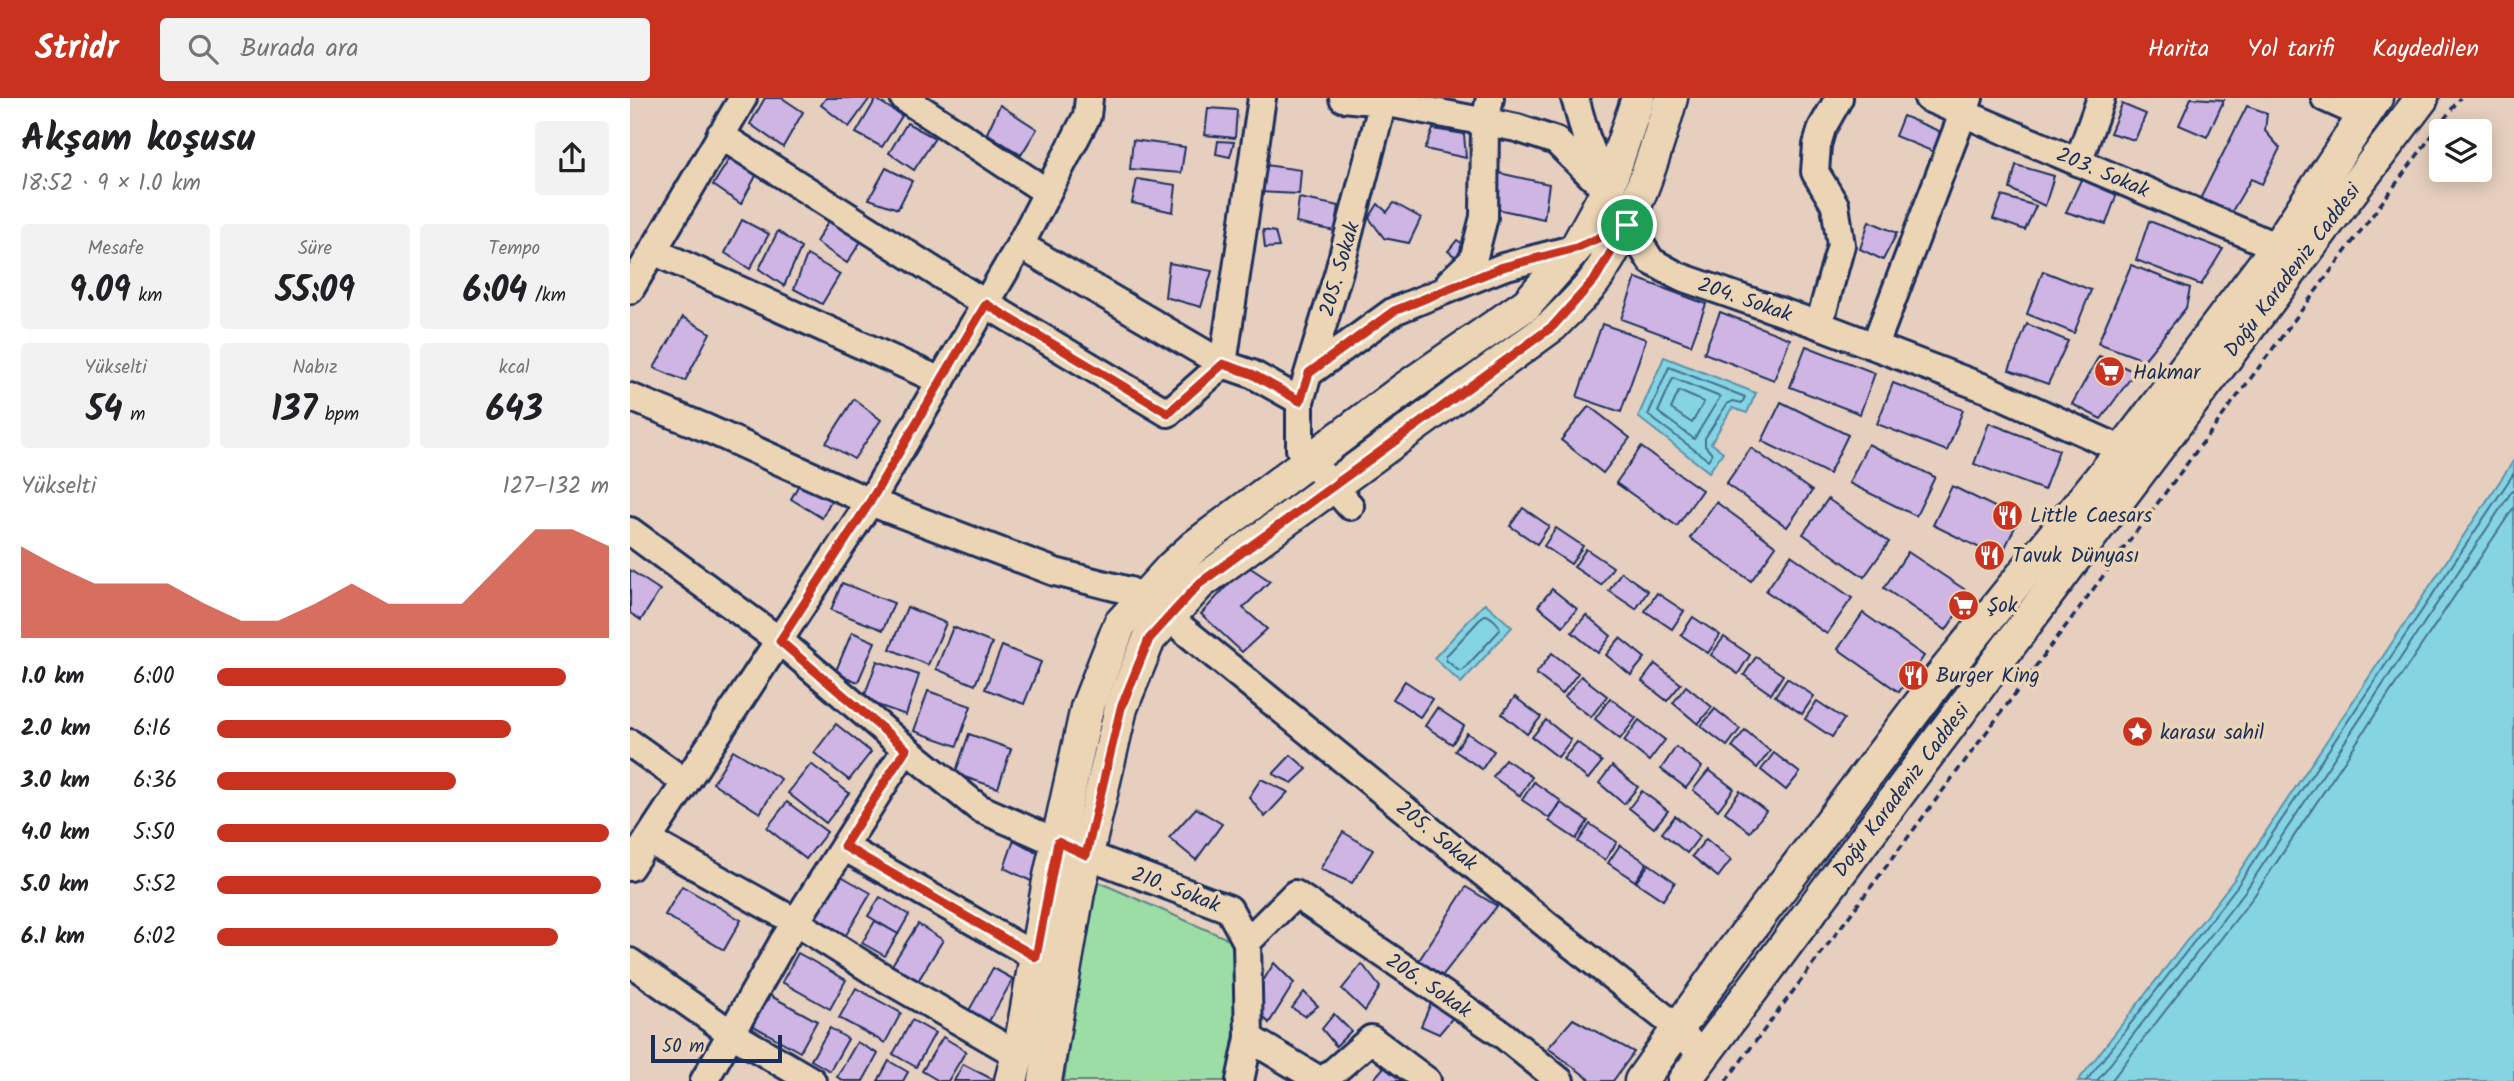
<!DOCTYPE html>
<html lang="tr">
<meta charset="utf-8">
<style>
:root{--surface:#fff;--page:#f2f2f2;--text:#202124;--muted:#757577;--accent:#c8321e}
body{margin:0;font-family:Kalam,sans-serif;background:var(--page);color:var(--text);height:100vh;display:flex;flex-direction:column;font-size:26px;white-space:nowrap}
*{box-sizing:border-box;margin:0}
p{font-size:23px;color:var(--muted)}
.icon{flex:none;width:38px;height:38px;fill:none;stroke:currentColor;stroke-width:2;stroke-linecap:round;stroke-linejoin:round}
.map{position:relative;flex:1;overflow:hidden}
.drawer{display:flex;flex-direction:column;background:var(--surface);width:630px}
.drawer>*{flex:none}
.controls{position:absolute;left:1799px;top:21px;display:grid;gap:14px}
.controls a{display:grid;place-items:center;width:63px;height:63px;border-radius:7px;background:var(--surface);box-shadow:0 4px 18px #0003;font-size:35px}
.scale{position:absolute;left:21px;bottom:18px;width:131px;box-sizing:border-box;padding-left:7px;border:4px solid #1b2f5e;border-top:0;font-size:19px;line-height:24px;white-space:nowrap;color:#1b2f5e;-webkit-text-stroke:5px #ecd5b5;paint-order:stroke}
.pin{position:absolute;display:grid;place-items:center;width:60px;height:60px;color:#fff;margin:-30px;border:4px solid #fff;border-radius:50%;box-shadow:0 2px 7px #0007}
.round{display:grid;place-items:center;flex:none;width:74px;height:74px;border-radius:7px;background:var(--page)}
.head{display:flex;align-items:center;justify-content:space-between;height:119px;padding:0 21px}
h1{font-size:38px;font-weight:800;line-height:52px}
.figures{display:grid;grid-template-columns:repeat(3,1fr);gap:10px;height:119px;padding:7px 21px}
.figures div{display:grid;align-content:center;border-radius:7px;background:var(--page);text-align:center}
.figures b{font-size:35px;font-weight:800}
.figures small{font-size:19px;font-weight:400}
.figures p{font-size:19px}
.chart{height:196px;padding:14px 21px}
.chart p{display:flex;justify-content:space-between}
.chart svg{width:100%;height:126px;margin-top:7px;fill:var(--accent);opacity:.7}
ul{padding:0 21px;list-style:none;font-size:23px}
li{display:grid;grid-template-columns:112px 84px 1fr;align-items:center;height:52px}
li i{height:18px;border-radius:9px;background:var(--accent)}
header{display:flex;align-items:center;gap:42px;box-sizing:border-box;height:98px;padding:0 35px;background:var(--accent);color:#fff}
header strong{font-size:33px}
nav{display:flex;gap:38px;margin-inline-start:auto;font-size:24px}
.search{width:490px;height:63px;background:var(--page);display:flex;align-items:center;gap:18px;box-sizing:border-box;padding:0 24px;border-radius:7px;color:var(--muted);font-size:26px}
main{display:flex;flex:1;min-height:0}
.map>svg:first-child{display:block}
.green{fill:#9cdca5;stroke:#5c8682;stroke-width:2}
.water{fill:#85d4e2;stroke:#5b92ad;stroke-width:2}
.lines{fill:none;stroke-linecap:round;stroke-linejoin:round}
.shore{stroke:#457193;stroke-width:2}
.building{fill:#ceb5e3;stroke:#1b2f5e;stroke-width:2}
.minor-casing{stroke:#1b2f5e;stroke-width:32}
.major-casing{stroke:#1b2f5e;stroke-width:37}
.path{stroke:#1b2f5e;stroke-width:3.5;stroke-dasharray:7 5;stroke-linecap:butt}
.minor{stroke:#ecd5b5;stroke-width:26}
.major{stroke:#ecd5b5;stroke-width:32}
.route-casing{stroke:#fff;stroke-width:14}
.route{stroke:#c8321e;stroke-width:9}
.labels{text-anchor:middle;stroke-width:7;stroke-linejoin:round;paint-order:stroke}
.street-label{font-size:21px;fill:#1b2f5e;stroke:#ecd5b5}
.poi-label{font-size:21px;fill:#1b2f5e;stroke:#ecd5b5;text-anchor:start}
</style>
<header>
<strong>Stridr</strong>
<div class="search"><svg class="icon" aria-label="search" viewBox="0 0 24 24"><circle cx="10" cy="10" r="6"/><path d="M15 15l6 6"/></svg>Burada ara</div>
<nav><a>Harita</a><a>Yol tarifi</a><a>Kaydedilen</a></nav>
</header>
<main>
<section class="drawer">
<div class="head"><div><h1>Akşam koşusu</h1><p>18:52 · 9 × 1.0 km</p></div><a class="round"><svg class="icon" aria-label="share" viewBox="0 0 24 24"><path d="M12 15V3M7 8l5-5 5 5M5 13v7h14v-7"/></svg></a></div>
<div class="figures">
<div><p>Mesafe</p><b>9.09<small> km</small></b></div>
<div><p>Süre</p><b>55:09</b></div>
<div><p>Tempo</p><b>6:04<small> /km</small></b></div>
</div>
<div class="figures">
<div><p>Yükselti</p><b>54<small> m</small></b></div>
<div><p>Nabız</p><b>137<small> bpm</small></b></div>
<div><p>kcal</p><b>643</b></div>
</div>
<div class="chart"><p><span>Yükselti</span>127–132 m</p>
<svg viewBox="0 0 160 44" preserveAspectRatio="none"><path d="M0 44V12L10 19L20 25L30 25L40 25L50 32L60 38L70 38L80 32L90 25L100 32L110 32L120 32L130 19L140 6L150 6L160 12V44z"/></svg>
</div>
<ul>
<li><b>1.0 km</b>6:00<i style="width:89%"></i></li>
<li><b>2.0 km</b>6:16<i style="width:75%"></i></li>
<li><b>3.0 km</b>6:36<i style="width:61%"></i></li>
<li><b>4.0 km</b>5:50<i style="width:100%"></i></li>
<li><b>5.0 km</b>5:52<i style="width:98%"></i></li>
<li><b>6.1 km</b>6:02<i style="width:87%"></i></li>
</ul>
</section>
<div class="map">
<svg width="1884" height="983" viewBox="0 0 1884 983">
<rect width="100%" height="100%" fill="#e6cfbe"/>
<filter id="ink" filterUnits="userSpaceOnUse"><feTurbulence type="fractalNoise" baseFrequency=".0143" numOctaves="2"/><feDisplacementMap in="SourceGraphic" scale="14" xChannelSelector="R" yChannelSelector="G"/><feConvolveMatrix kernelMatrix="1 2 1 2 8 2 1 2 1" color-interpolation-filters="sRGB"/></filter>
<g filter="url(#ink)">
<path class="green" d="M464 782 600 842C602 849 605 856 607 863 612 890 602 956 595 983H434Z"/>
<g class="water">
<path d="M1034 259 1126 295 1117 315 1102 310 1081 345 1093 354 1079 374 1008 319Z"/>
<path d="M1884 362V983H1448L1603 783Z"/>
<path d="M855 505 882 529 831 585 804 560Z"/>
</g>
<g class="lines">
<g class="shore">
<path d="M1039 269 1115 299 1112 305 1103 303 1097 306 1075 340V348L1082 356 1078 362 1018 317Z"/>
<path d="M1043 280 1090 299 1064 341 1028 314Z"/>
<path d="M1049 293 1074 304 1062 325 1041 311Z"/>
<path d="M854 517C859 516 870 526 870 532L833 572 829 573 816 562V558Z"/>
<path d="M1456 983 1608 787 1884 375"/>
<path d="M1467 983 1616 792 1884 390"/>
<path d="M1481 983 1624 798 1884 409"/>
</g>
</g>
<g class="building">
<path d="M135 0H152L173 14 153 49 120 26Z"/>
<path d="M196 0H240L219 29 191 7Z"/>
<path d="M1561 0 1594 2 1577 39 1549 27Z"/>
<path d="M246 1 272 18 252 49 226 35Z"/>
<path d="M1492 6 1516 16 1505 42 1480 35Z"/>
<path d="M370 7 407 31 391 57 357 35Z"/>
<path d="M1617 8 1637 15 1635 33 1650 50 1632 86 1621 81 1601 115 1570 101Z"/>
<path d="M578 10 607 12 605 40 575 37Z"/>
<path d="M1273 18 1309 33 1310 39 1304 54 1265 38Z"/>
<path d="M277 25 305 40 284 72 259 55Z"/>
<path d="M803 31 834 36 836 60 795 51Z"/>
<path d="M503 42 555 49 551 75 500 71Z"/>
<path d="M588 43 604 44 600 59 586 56Z"/>
<path d="M103 55 128 74 111 106 83 87Z"/>
<path d="M628 66 671 72 669 96 627 94Z"/>
<path d="M1386 67 1424 78 1415 108 1380 91Z"/>
<path d="M256 70 282 83 268 111 239 101Z"/>
<path d="M869 75 919 86 914 121 862 110Z"/>
<path d="M1454 75 1489 90 1476 126 1436 114Z"/>
<path d="M507 81 546 87 543 114 502 105Z"/>
<path d="M1372 98 1406 108 1395 132 1363 121Z"/>
<path d="M669 100 709 108 705 133 666 125Z"/>
<path d="M764 105 791 120 779 145 754 140 739 120 748 106 757 114Z"/>
<path d="M201 119 235 137 217 165 186 144Z"/>
<path d="M112 122 139 136 120 171 95 155Z"/>
<path d="M1239 123 1267 135 1253 162 1230 151Z"/>
<path d="M1519 123 1593 151 1571 187 1506 162Z"/>
<path d="M633 132 645 134 649 149 635 150Z"/>
<path d="M148 133 171 150 154 188 129 171Z"/>
<path d="M827 142 841 151 831 163 818 153Z"/>
<path d="M177 157 210 176 192 206 164 191Z"/>
<path d="M539 165 582 173 571 209 535 199Z"/>
<path d="M1501 167 1560 190 1556 210 1514 262 1468 245Z"/>
<path d="M1413 173 1461 192 1444 235 1397 216Z"/>
<path d="M1006 180 1076 206 1061 247 991 221Z"/>
<path d="M1090 214 1160 241 1144 282 1074 255Z"/>
<path d="M53 219 80 235 55 283 24 270Z"/>
<path d="M972 226 1016 241 991 314 947 299Z"/>
<path d="M1397 226 1438 243 1418 286 1379 272Z"/>
<path d="M1176 248 1245 275 1230 316 1160 289Z"/>
<path d="M1469 258 1505 274 1471 321 1442 306Z"/>
<path d="M1263 285 1333 312 1317 353 1247 326Z"/>
<path d="M224 301 251 322 224 361 196 345Z"/>
<path d="M1151 304 1218 337 1199 376 1132 343Z"/>
<path d="M959 308 1000 340 973 375 931 342Z"/>
<path d="M1359 325 1429 352 1414 392 1344 366Z"/>
<path d="M1238 346 1305 379 1286 418 1219 385Z"/>
<path d="M1011 349 1072 392 1047 428 986 385Z"/>
<path d="M1121 350 1182 393 1157 429 1096 386Z"/>
<path d="M173 379 205 395 192 420 161 401Z"/>
<path d="M1322 388 1389 421 1370 460 1303 427Z"/>
<path d="M1198 401 1259 444 1234 479 1173 436Z"/>
<path d="M1086 404 1146 448 1121 483 1060 440Z"/>
<path d="M893 410 919 428 907 446 880 428Z"/>
<path d="M926 430 953 448 941 466 914 448Z"/>
<path d="M956 451 983 469 971 487 944 469Z"/>
<path d="M1278 454 1340 495 1316 532 1254 490Z"/>
<path d="M1161 457 1222 500 1197 536 1136 493Z"/>
<path d="M616 467 640 483 613 510 637 531 612 554 571 516Z"/>
<path d="M0 472 30 492 11 522 0 515Z"/>
<path d="M991 474 1018 493 1006 511 979 493Z"/>
<path d="M212 485 264 505 253 532 201 512Z"/>
<path d="M922 491 947 511 933 528 908 508Z"/>
<path d="M1027 495 1054 513 1042 531 1015 513Z"/>
<path d="M277 509 316 525 298 567 260 551Z"/>
<path d="M1233 515 1294 558 1269 594 1208 551Z"/>
<path d="M956 517 981 538 968 555 942 534Z"/>
<path d="M1063 519 1090 537 1078 555 1051 537Z"/>
<path d="M323 529 362 545 345 587 306 571Z"/>
<path d="M222 534 245 544 228 584 205 575Z"/>
<path d="M1094 539 1120 557 1108 576 1081 557Z"/>
<path d="M990 540 1015 560 1001 577 976 557Z"/>
<path d="M372 548 411 564 394 606 355 591Z"/>
<path d="M922 555 948 575 932 596 906 576Z"/>
<path d="M1126 559 1153 577 1141 596 1114 577Z"/>
<path d="M247 563 289 577 276 617 233 602Z"/>
<path d="M1025 566 1051 586 1037 603 1012 583Z"/>
<path d="M951 578 977 598 961 619 935 599Z"/>
<path d="M1157 580 1184 598 1172 616 1145 598Z"/>
<path d="M775 583 802 601 790 619 763 601Z"/>
<path d="M1056 588 1082 609 1068 626 1043 605Z"/>
<path d="M298 593 341 608 327 648 284 633Z"/>
<path d="M885 599 911 619 897 636 872 616Z"/>
<path d="M980 600 1006 620 990 641 965 621Z"/>
<path d="M1187 603 1214 621 1202 639 1175 621Z"/>
<path d="M807 610 834 628 822 646 795 628Z"/>
<path d="M1085 611 1110 631 1097 648 1071 628Z"/>
<path d="M916 622 941 642 928 659 902 639Z"/>
<path d="M1009 622 1035 642 1019 663 994 643Z"/>
<path d="M206 626 241 654 219 682 184 655Z"/>
<path d="M1115 632 1140 653 1127 670 1102 649Z"/>
<path d="M837 635 864 653 852 671 825 653Z"/>
<path d="M339 636 381 651 368 690 325 676Z"/>
<path d="M947 644 972 664 958 681 933 661Z"/>
<path d="M1046 649 1072 669 1056 690 1031 671Z"/>
<path d="M103 652 151 681 130 715 83 685Z"/>
<path d="M1144 655 1170 675 1156 692 1131 672Z"/>
<path d="M661 657 677 671 662 685 643 676Z"/>
<path d="M875 661 902 679 890 698 863 679Z"/>
<path d="M181 666 219 695 196 725 158 695Z"/>
<path d="M982 668 1008 689 994 706 969 685Z"/>
<path d="M1079 672 1104 691 1088 712 1063 692Z"/>
<path d="M631 681 658 694 635 719 619 699Z"/>
<path d="M904 684 931 703 919 720 892 702Z"/>
<path d="M1012 693 1038 713 1024 730 999 710Z"/>
<path d="M1110 693 1136 713 1120 734 1095 714Z"/>
<path d="M157 704 197 734 176 761 137 730Z"/>
<path d="M931 705 958 723 946 741 919 723Z"/>
<path d="M566 710 592 726 566 762 539 740Z"/>
<path d="M1045 718 1070 738 1057 755 1032 735Z"/>
<path d="M960 726 987 744 975 762 948 744Z"/>
<path d="M713 734 743 752 722 785 690 771Z"/>
<path d="M1076 741 1101 762 1088 779 1062 758Z"/>
<path d="M384 742 410 756 403 784 374 770Z"/>
<path d="M990 747 1017 765 1005 783 978 765Z"/>
<path d="M1019 766 1045 784 1033 802 1006 784Z"/>
<path d="M211 778 241 795 216 837 186 819Z"/>
<path d="M52 788 111 822 94 852 35 817Z"/>
<path d="M836 789 867 808 808 883 786 867Z"/>
<path d="M250 799 279 817 268 836 238 818Z"/>
<path d="M245 823 268 836 255 858 232 845Z"/>
<path d="M288 826 313 842 288 883 262 867Z"/>
<path d="M168 855 216 882 200 911 152 884Z"/>
<path d="M644 865 664 885 639 925 623 908 630 888Z"/>
<path d="M732 866 750 889 735 913 712 891Z"/>
<path d="M363 870 383 881 358 925 338 914Z"/>
<path d="M226 890 271 915 255 945 209 920Z"/>
<path d="M674 894 688 908 675 918 662 910Z"/>
<path d="M139 897 187 923 170 954 122 927Z"/>
<path d="M804 898 826 916 809 936 791 928Z"/>
<path d="M704 916 721 933 706 948 692 931Z"/>
<path d="M943 921 1004 954 983 983H962L918 950Z"/>
<path d="M282 922 305 935 286 969 263 956Z"/>
<path d="M200 930 218 941 200 973 181 962Z"/>
<path d="M313 939 336 953 318 983H309L292 973Z"/>
<path d="M227 944 248 956 233 983H214L207 979Z"/>
<path d="M259 963 278 974 273 983H248Z"/>
<path d="M333 966 362 981 361 983H324Z"/>
<path d="M754 969 776 983H742Z"/>
</g>
<g class="lines">
<defs>
<g id="minor">
<path d="M274 0 417 94"/>
<path d="M459 0 457 18 390 147 593 266 632 0"/>
<path d="M713 0 753 4 887 30 926 43 977 93 1021 163 1048 178 1189 227 1357 291 1493 352 1509 364"/>
<path d="M945 0 956 39 974 84"/>
<path d="M1298 0 1647 149"/>
<path d="M1695 0 1733 17"/>
<path d="M90 37 356 206 538 315 593 266 622 276 670 303"/>
<path d="M1448 64 1471 0"/>
<path d="M23 153 311 283"/>
<path d="M820 184 843 162 854 119 855 24 860 0"/>
<path d="M0 192 113 0"/>
<path d="M1189 227 1211 147 1205 107 1185 74 1187 47 1192 30 1209 0"/>
<path d="M1245 247 1339 0"/>
<path d="M679 275 764 213 873 169 946 150 997 127"/>
<path d="M0 299 76 330 240 404 425 474 500 493 538 519 918 828 1048 930 1072 958"/>
<path d="M720 408 670 351V303L709 173 754 0"/>
<path d="M0 433 150 543 276 651 349 710 444 752 599 811 617 844 619 940 610 983"/>
<path d="M0 645 55 684"/>
<path d="M18 742 166 824 248 876 388 957"/>
<path d="M214 749 406 859"/>
<path d="M0 769 240 404 390 147"/>
<path d="M617 844 665 796 872 936 930 983"/>
<path d="M0 864 102 936 182 983"/>
<path d="M619 940 691 983"/>
<path d="M74 983 153 844 276 651"/>
<path d="M693 983 741 941 797 983"/>
</g>
<g id="major">
<path d="M381 983 391 945 419 783 457 610 490 526 542 469 565 448 773 292 897 206 946 150 977 93 1008 0"/>
<path d="M415 983 448 794 491 610 519 541 570 485 923 227C937 212 955 197 967 179 1004 123 1023 64 1041 0"/>
<path d="M1011 983 1103 853 1312 577 1493 352 1647 149 1746 0"/>
<path d="M1054 983 1467 430 1792 0"/>
</g>
</defs>
<use href="#minor" class="minor-casing"/>
<use href="#major" class="major-casing"/>
<path class="path" d="M1096 983 1830 0"/>
<use href="#minor" class="minor"/>
<use href="#major" class="major"/>
</g>
</g>
<g class="lines" filter="url(#ink)">
<defs>
<path id="route" d="M997 127 965 181 923 228 570 485 519 541 491 610 456 757 428 744 406 859 214 748 276 651 150 543 240 404 356 206 538 315 593 266 622 276 670 303 679 275 764 213 873 169 946 150Z"/>
</defs>
<use href="#route" class="route-casing"/>
<use href="#route" class="route"/>
</g>
<defs>
<symbol id="supermarket-disc" viewBox="-11 -11 22 22"><circle r="9.5" fill="#c8321e" stroke="#ecd5b5"/><path d="M-6-5.5h2.5l.6 2H6L4.5 2H-2.5L-4.4-4H-6ZM-1.5 3.2a1.3 1.3 0 1 0 .1 0ZM3 3.2a1.3 1.3 0 1 0 .1 0Z" fill="#fff"/></symbol>
<symbol id="restaurant-disc" viewBox="-11 -11 22 22"><circle r="9.5" fill="#c8321e" stroke="#ecd5b5"/><path d="M-5-6h1v4h1v-4h1v4h1v-4h1v5L-1.5 .5V6h-2V.5L-5-1ZM5-6V6H3V1.5H1.5Q1.5-4 5-6Z" fill="#fff"/></symbol>
<symbol id="sight-disc" viewBox="-11 -11 22 22"><circle r="9.5" fill="#c8321e" stroke="#ecd5b5"/><path d="M0-6L1.8-2.2L6-1.7L2.9 1.2L3.7 5.4L0 3.3L-3.7 5.4L-2.9 1.2L-6-1.7L-1.8-2.2Z" fill="#fff"/></symbol>
</defs>
<g fill-rule="evenodd">
<use href="#supermarket-disc" x="1462" y="256" width="35" height="35"/>
<use href="#restaurant-disc" x="1360" y="400" width="35" height="35"/>
<use href="#restaurant-disc" x="1342" y="440" width="35" height="35"/>
<use href="#supermarket-disc" x="1316" y="490" width="35" height="35"/>
<use href="#restaurant-disc" x="1266" y="560" width="35" height="35"/>
<use href="#sight-disc" x="1490" y="616" width="35" height="35"/>
</g>
<g class="labels">
<g class="street-label">
<text transform="translate(1473 74) rotate(23)" y="7">203. Sokak</text>
<text transform="translate(709 171) rotate(-74)" y="7">205. Sokak</text>
<text transform="translate(1662 172) rotate(-53)" y="7">Doğu Karadeniz Caddesi</text>
<text transform="translate(1115 201) rotate(19)" y="7">204. Sokak</text>
<text transform="translate(1271 692) rotate(-53)" y="7">Doğu Karadeniz Caddesi</text>
<text transform="translate(807 737) rotate(39)" y="7">205. Sokak</text>
<text transform="translate(546 791) rotate(21)" y="7">210. Sokak</text>
<text transform="translate(799 887) rotate(34)" y="7">206. Sokak</text>
</g>
<g class="poi-label">
<text x="1503" y="281">Hakmar</text>
<text x="1400" y="424">Little Caesars</text>
<text x="1382" y="464">Tavuk Dünyası</text>
<text x="1357" y="514">Şok</text>
<text x="1306" y="584">Burger King</text>
<text x="1530" y="641">karasu sahil</text>
</g>
</g>
</svg>
<div class="controls">
<a><svg class="icon" aria-label="layers" viewBox="0 0 24 24"><path d="M12 4l9 5-9 5-9-5zM3 14l9 5 9-5"/></svg></a>
</div>
<div class="scale">50 m</div>
<div class="pin" style="left:997px;top:127px;background:#1e9e55"><svg class="icon" aria-label="arrive" viewBox="0 0 24 24"><path d="M6 21V4h12l-3 4 3 4H6"/></svg></div>
</div>
</main>
